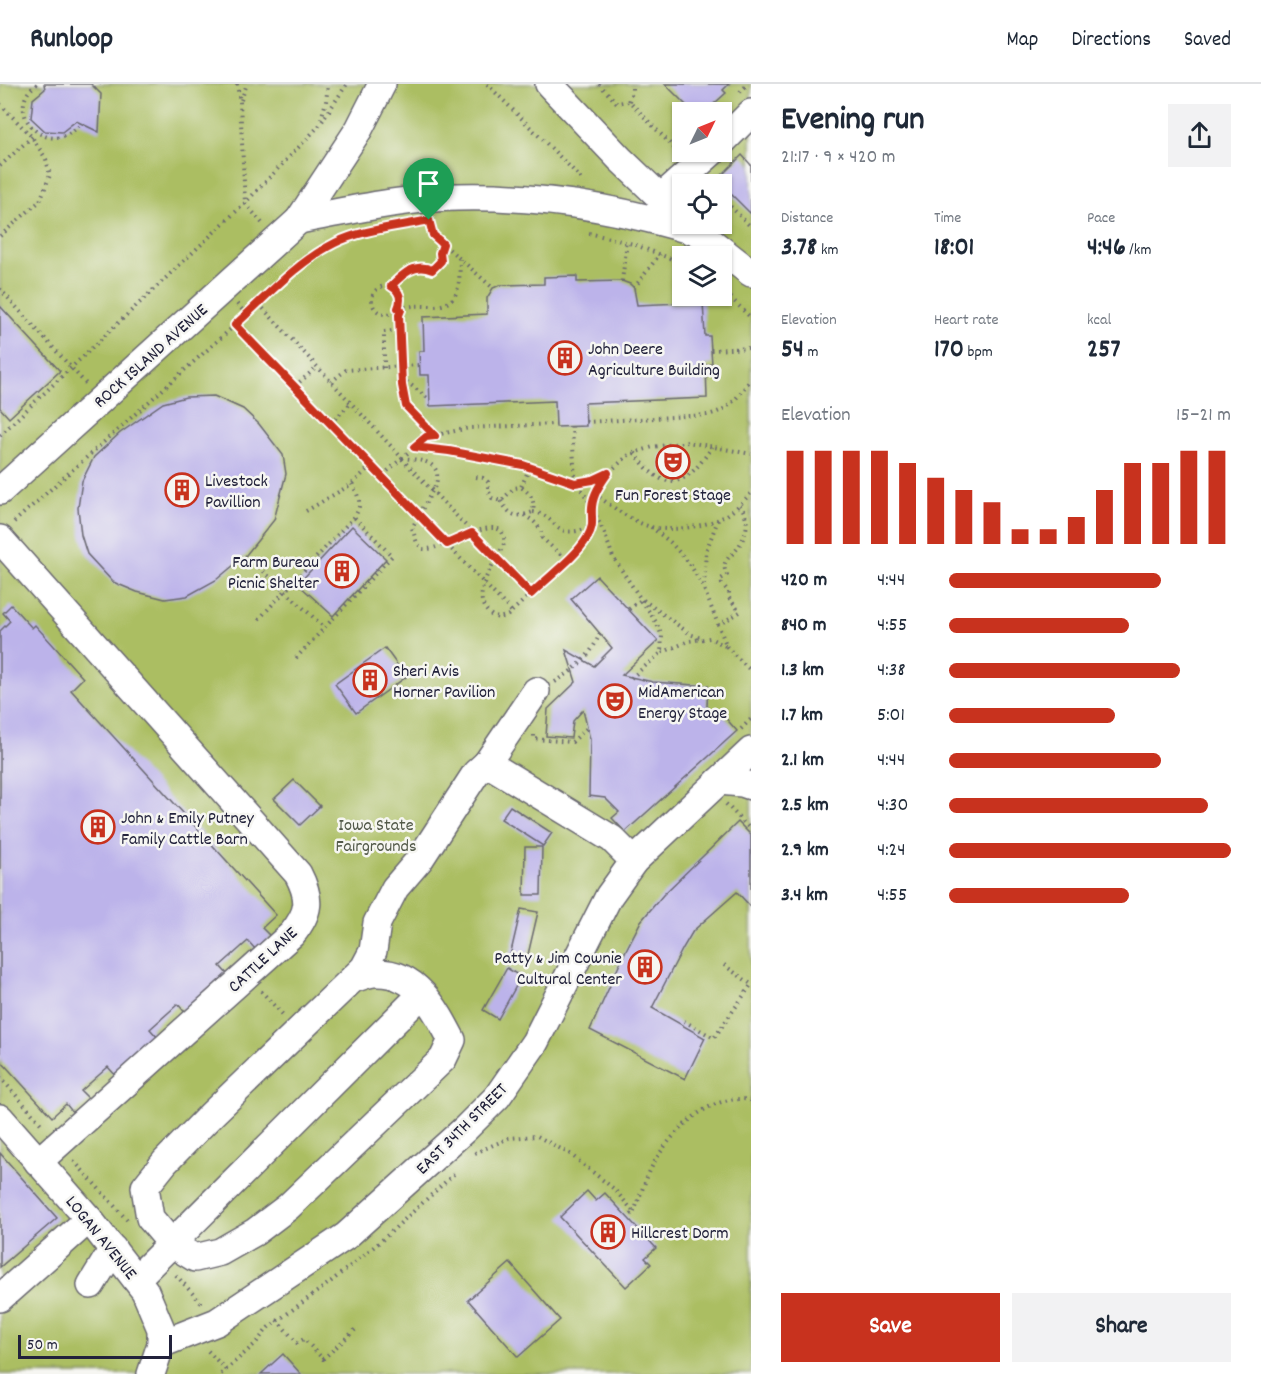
<!DOCTYPE html>
<meta charset="utf-8">
<style>
:root{--surface:#fff;--page:#f2f2f3;--text:#1f2937;--muted:#747a83;--line:#e0e1e3;--accent:#c8321e}
body{margin:0;font-family:Dekko,sans-serif;background:var(--page);color:var(--text);height:100vh;display:flex;flex-direction:column;font-size:22px;white-space:nowrap}
*{box-sizing:border-box;margin:0}
p{font-size:20px;color:var(--muted)}
.icon{flex:none;width:33px;height:33px;fill:none;stroke:currentColor;stroke-width:2;stroke-linecap:round;stroke-linejoin:round}
.map{position:relative;flex:1;overflow:hidden}
.panel{display:flex;flex-direction:column;background:var(--surface);width:510px}
.panel>*{flex:none}
.needle{width:39px;rotate:47deg}
.controls{position:absolute;left:672px;top:18px;display:grid;gap:12px}
.controls a{display:grid;place-items:center;width:60px;height:60px;border-radius:0px;background:var(--surface);box-shadow:0 2px 4px #0004;font-size:30px}
.scale{position:absolute;left:18px;bottom:15px;width:154px;box-sizing:border-box;padding-left:6px;border:3px solid #22223b;border-top:0;font-size:16px;line-height:21px;white-space:nowrap;color:#22223b;-webkit-text-stroke:4px #f6f6f2;paint-order:stroke}
.pin{position:absolute;display:grid;place-items:center;width:51px;height:51px;color:#fff;margin:-62px -26px;border-radius:50% 50% 50% 0;rotate:-45deg;box-shadow:0 0 6px #0007}
.pin .icon{rotate:45deg}
.round{display:grid;place-items:center;flex:none;width:63px;height:63px;border-radius:0px;background:var(--page)}
.headline{display:flex;align-items:center;justify-content:space-between;height:102px;padding:0 30px}
h1{font-size:33px;font-weight:800;line-height:45px}
.metrics{display:grid;grid-template-columns:repeat(3,1fr);gap:9px;height:102px;padding:6px 30px}
.metrics div{display:grid;align-content:center}
.metrics b{font-size:26px;font-weight:800}
.metrics small{font-size:16px;font-weight:400}
.metrics p{font-size:16px}
.chart{height:168px;padding:12px 30px}
.chart p{display:flex;justify-content:space-between}
.chart svg{width:100%;height:108px;margin-top:6px;stroke:var(--accent);stroke-width:6}
.primary-button{display:flex;gap:12px;margin-top:auto;padding:12px 30px}
.primary-button a{flex:1;height:69px;border-radius:0px;background:var(--accent);color:#fff;font-size:24px;font-weight:800;line-height:69px;text-align:center}
.primary-button a+a{background:var(--page);color:var(--text)}
ul{padding:0 30px;list-style:none;font-size:20px}
li{display:grid;grid-template-columns:96px 72px 1fr;align-items:center;height:45px}
li i{height:15px;border-radius:8px;background:var(--accent)}
header{display:flex;align-items:center;gap:36px;box-sizing:border-box;height:84px;padding:0 30px;background:var(--surface);border-bottom:2px solid var(--line)}
header strong{font-size:28px}
nav{display:flex;gap:33px;margin-inline-start:auto;font-size:21px}
main{display:flex;flex:1;min-height:0}
.map>svg:first-child{display:block}
.green{fill:#abbe62;stroke:#66704e;stroke-width:1.5;fill-rule:evenodd}
.building{fill:#bcb3ea}
.lines{fill:none;stroke-linecap:round;stroke-linejoin:round}
.minor-casing{stroke:#696770;stroke-width:30}
.path{stroke:#696770;stroke-width:4;stroke-dasharray:1.5 4.5;stroke-linecap:butt}
.minor{stroke:#fff;stroke-width:27}
.route-casing{stroke:#fff;stroke-width:12}
.route{stroke:#c8321e;stroke-width:8}
.labels{text-anchor:middle;stroke-width:5;stroke-linejoin:round;paint-order:stroke}
.poi-label{font-size:18px;fill:#22223b;stroke:#f6f6f2;text-anchor:start}
.street-label{font-size:18px;fill:#22223b;stroke:#f6f6f2}
.park-label{font-size:18px;fill:#525949;stroke:#f6f6f2}
</style>
<header>
<strong>Runloop</strong>
<nav><a>Map</a><a>Directions</a><a>Saved</a></nav>
</header>
<main>
<div class="map">
<svg width="751" height="1290" viewBox="0 0 751 1290">
<rect width="100%" height="100%" fill="#f6f6f2"/>
<filter id="ink" filterUnits="userSpaceOnUse"><feTurbulence type="fractalNoise" baseFrequency=".0167" numOctaves="2"/><feDisplacementMap in="SourceGraphic" scale="12" xChannelSelector="R" yChannelSelector="G"/><feConvolveMatrix kernelMatrix="1 2 1 2 8 2 1 2 1" color-interpolation-filters="sRGB"/></filter>
<filter id="wash" filterUnits="userSpaceOnUse"><feTurbulence type="fractalNoise" baseFrequency=".008" numOctaves="4" result="noise"/><feDisplacementMap in="SourceGraphic" scale="24" xChannelSelector="R" yChannelSelector="G"/><feGaussianBlur stdDeviation="1.35" result="paint"/><feColorMatrix in="noise" values="0 0 0 0 0 0 0 0 0 0 0 0 0 0 0 0 0 1.4 0 .05"/><feComposite in="paint" operator="in"/></filter>
<g filter="url(#wash)">
<rect width="100%" height="100%" fill="#eee8d2"/>
<path class="green" d="M0 0H751V1290H0ZM682 28H722V68H682ZM682 100H722V140H682ZM682 172H722V212H682Z"/>
<g id="blocks">
<g class="building">
<path d="M44 0H91L101 10 99 48 76 37 62 48 45 47 31 34 33 15 45 5Z"/>
<path d="M665 0H729L723 6 726 9 705 28H693Z"/>
<path d="M742 71 751 81V130L717 96Z"/>
<path d="M577 192V198L622 197 630 200 634 204 637 221 703 218 705 252H710L712 280 706 281 707 314 585 319 586 342 556 343 555 317 430 322 429 291H420L419 267H424L423 233 487 230V214L493 204 500 201 544 200V193Z"/>
<path d="M0 222 60 287 9 334 0 324Z"/>
<path d="M214 312 243 325 259 340 283 371 286 390 274 436 246 471 216 496 187 512 165 515 137 508 113 498 87 470 81 451 78 424 82 397 94 373 120 349 163 319 186 313Z"/>
<path d="M683 368 685 385 662 388 661 370Z"/>
<path d="M352 442 386 475 333 532 298 500Z"/>
<path d="M597 492 658 557 622 591 653 598 708 602 707 622 718 635 723 631 737 647 625 748 612 734 619 728 605 714 589 712 590 655 583 626 573 637 571 654 546 652 548 625 576 598 566 566 594 582 612 564 571 515Z"/>
<path d="M11 521 32 544 35 541 83 594 71 606 276 831 262 844 271 853 256 866 248 857 220 882 228 891 186 930 178 920 150 945 158 954 116 992 108 983 81 1007 90 1016 74 1030 66 1020 52 1033 0 976V547L10 537 3 529Z"/>
<path d="M385 564 406 593 356 629 335 600Z"/>
<path d="M294 696 320 722 300 741 274 715Z"/>
<path d="M510 722 552 749 543 762 501 735Z"/>
<path d="M738 738 751 751V823L737 808 693 847 683 864 652 924 705 954 685 995 590 946 626 866 641 837 663 811Z"/>
<path d="M525 763H542L541 811H524Z"/>
<path d="M521 825 538 828 527 875 510 872Z"/>
<path d="M507 884 521 893 498 935 483 926Z"/>
<path d="M0 1069 57 1134 0 1183Z"/>
<path d="M587 1107 596 1117 605 1109 656 1164 645 1174 651 1180 626 1203 560 1133Z"/>
<path d="M510 1179 560 1236 518 1273 468 1216Z"/>
<path d="M283 1270 301 1290H261Z"/>
</g>
</g>
</g>
<g filter="url(#ink)">
<use href="#blocks" fill-opacity="0" stroke="#696770" stroke-width="1.5"/>
<g class="lines">
<defs>
<g id="minor">
<path d="M549 0 620 75 682 134"/>
<path d="M722 58 751 29"/>
<path d="M660 114 712 68"/>
<path d="M299 136C351 126 404 114 457 113 540 111 620 124 699 149"/>
<path d="M688 140 751 189"/>
<path d="M0 407 299 136 359 45 382 0"/>
<path d="M0 455 298 790C311 815 310 828 292 850L38 1078"/>
<path d="M487 679 536 607"/>
<path d="M719 697 742 699 751 702"/>
<path d="M353 895C360 893 368 889 375 889 416 887 436 925 452 956L443 975 288 1123 255 1148 220 1168 195 1174 172 1160 150 1134 145 1103 165 1078 212 1030 364 884 373 867 377 839 395 804 420 775 476 689 487 679 612 755 634 777"/>
<path d="M0 1034 89 1135 145 1207 161 1245V1260L151 1290"/>
<path d="M136 1195 422 910"/>
<path d="M91 1201 113 1165"/>
<path d="M0 1214 89 1135"/>
<path d="M161 1260 217 1238 346 1152 465 1045 497 1013 535 958 609 812 634 777 751 667"/>
</g>
</defs>
<use href="#minor" class="minor-casing"/>
<g class="path">
<path d="M37 0C32 4 27 8 25 15 18 36 40 58 61 53 70 51 75 45 81 40"/>
<path d="M237 0 240 18 245 119 262 139"/>
<path d="M487 0 579 92 582 99"/>
<path d="M599 0 617 19 629 17 679 69"/>
<path d="M95 4 100 0"/>
<path d="M740 8 748 0"/>
<path d="M241 16 247 0"/>
<path d="M629 17 632 8V0"/>
<path d="M0 20 32 53 46 75 50 91 40 117 0 152"/>
<path d="M321 35 326 18 328 0"/>
<path d="M0 82 33 52"/>
<path d="M722 114 751 143"/>
<path d="M429 137 433 151 493 204"/>
<path d="M589 149 633 160 682 179"/>
<path d="M622 197 627 158"/>
<circle cx="386" cy="216" r="14"/>
<path d="M391 202C403 190 415 178 432 186L441 177 440 169 443 160"/>
<path d="M634 204 660 170"/>
<path d="M0 205 86 300"/>
<path d="M722 205 751 234"/>
<path d="M237 220 247 231"/>
<path d="M259 220 402 374 382 392"/>
<path d="M235 241 511 527"/>
<path d="M711 266 751 264"/>
<path d="M384 284V248L400 246"/>
<path d="M402 294 430 316"/>
<path d="M331 298 346 286 419 281"/>
<path d="M295 302 317 283"/>
<path d="M586 338 707 331C731 326 737 313 751 295"/>
<path d="M331 339 351 319"/>
<path d="M572 342 575 399"/>
<path d="M0 351 245 119 319 42 347 0"/>
<path d="M435 352 406 322 402 301 399 231 402 224C411 221 420 222 430 222 462 223 459 199 460 175"/>
<path d="M635 369C640 375 644 382 650 387 677 413 698 384 712 363"/>
<path d="M402 374C418 376 443 376 436 400L412 444 417 459 423 465C444 468 507 420 504 460 495 479 468 512 490 530 496 535 501 534 508 531L576 468 587 453 593 437 592 423 583 408 575 399 523 381 449 367 414 363"/>
<path d="M402 374 426 353 469 344 556 340"/>
<path d="M402 375 531 510"/>
<path d="M608 389 595 410 592 423 605 451 613 473 656 538 662 552 661 569 689 557 710 554 727 563"/>
<path d="M476 393 483 394 488 398V406L492 414 501 417 514 404 521 403 530 383"/>
<path d="M576 399 593 396 608 389 630 370 653 363 688 358 751 370"/>
<path d="M595 410C612 422 630 437 651 443 669 448 702 443 719 435 731 430 742 419 751 409"/>
<path d="M501 417C511 433 515 434 533 428 535 416 531 410 521 403"/>
<path d="M306 427 352 400 372 381"/>
<path d="M533 428C559 431 551 458 590 443"/>
<path d="M524 431C534 437 541 442 542 454L561 471 565 478"/>
<path d="M14 438 298 185 336 158 365 149"/>
<path d="M651 443 670 458 690 480 704 505 727 563 751 587"/>
<path d="M259 483 325 544"/>
<path d="M704 501 706 467 718 436"/>
<path d="M629 525 642 515 690 550 703 555"/>
<path d="M259 535 354 433C363 421 359 413 352 400"/>
<path d="M723 538 740 528 729 514V508L722 500 721 495 727 491C719 475 732 474 739 462 748 447 750 436 740 421"/>
<path d="M296 574 392 472 354 433"/>
<path d="M631 594 661 569"/>
<path d="M555 598C576 585 591 572 600 549"/>
<path d="M741 645 751 635"/>
<path d="M534 651V655L572 658 587 644"/>
<path d="M726 720 751 746"/>
<path d="M724 881 751 900"/>
<path d="M261 907 284 932"/>
<path d="M684 937 714 954 751 901"/>
<path d="M0 993 43 1042"/>
<path d="M475 1069 509 1054 537 1052 570 1070 614 1105 634 1128 627 1133"/>
<path d="M74 1077 127 1136"/>
<path d="M634 1128C641 1110 647 1089 658 1072 678 1042 712 1009 751 1016"/>
<path d="M176 1191 201 1219"/>
<path d="M277 1236 297 1259 304 1255 323 1275 356 1245"/>
<path d="M208 1267 226 1286"/>
<path d="M221 1290 255 1260 269 1243 329 1199 381 1157 454 1090"/>
</g>
<use href="#minor" class="minor"/>
</g>
</g>
<g class="lines" filter="url(#ink)">
<defs>
<path id="route" d="M429 136 433 151 443 160 440 169 441 177 432 186C415 178 403 190 391 202 400 207 402 215 398 224L401 226 399 231 402 301 406 322 435 352 426 353 414 363 449 367 523 381 575 399 593 396 608 389C601 399 593 410 592 423 591 436 595 440 587 454 575 474 548 493 531 510L472 449 447 460 235 241C266 213 297 178 335 159 359 146 401 142 429 136Z"/>
</defs>
<use href="#route" class="route-casing"/>
<use href="#route" class="route"/>
</g>
<defs>
<symbol id="building-ring" viewBox="-11 -11 22 22"><circle r="9.5" fill="#f6f6f2" stroke="#c8321e" stroke-width="1.5"/><path d="M-4-6H4V6H1V3H-1V6H-4ZM-2.5-4.3h1.7v1.8h-1.7ZM.8-4.3h1.7v1.8H.8ZM-2.5-1h1.7V.8h-1.7ZM.8-1h1.7V.8H.8Z" fill="#c8321e"/></symbol>
<symbol id="theatre-ring" viewBox="-11 -11 22 22"><circle r="9.5" fill="#f6f6f2" stroke="#c8321e" stroke-width="1.5"/><path d="M-5-5.5Q0-4 5-5.5V0Q5 5 0 6Q-5 5-5 0ZM-3.3-2.5H-1v1.5H-3.3ZM1-2.5H3.3v1.5H1ZM-2.8 1Q0 5.5 2.8 1Z" fill="#c8321e"/></symbol>
</defs>
<g fill-rule="evenodd">
<use href="#building-ring" x="546" y="255" width="38" height="38"/>
<use href="#theatre-ring" x="654" y="359" width="38" height="38"/>
<use href="#building-ring" x="163" y="387" width="38" height="38"/>
<use href="#building-ring" x="323" y="468" width="38" height="38"/>
<use href="#building-ring" x="351" y="577" width="38" height="38"/>
<use href="#theatre-ring" x="596" y="598" width="38" height="38"/>
<use href="#building-ring" x="79" y="724" width="38" height="38"/>
<use href="#building-ring" x="626" y="864" width="38" height="38"/>
<use href="#building-ring" x="589" y="1129" width="38" height="38"/>
</g>
<g class="labels">
<g class="poi-label">
<text x="588" y="270">John Deere<tspan x="588" dy="21">Agriculture Building</tspan></text>
<text x="205" y="402">Livestock<tspan x="205" dy="21">Pavillion</tspan></text>
<text x="673" y="416" text-anchor="middle">Fun Forest Stage</text>
<text x="319" y="483" text-anchor="end">Farm Bureau<tspan x="319" dy="21">Picnic Shelter</tspan></text>
<text x="393" y="592">Sheri Avis<tspan x="393" dy="21">Horner Pavilion</tspan></text>
<text x="638" y="613">MidAmerican<tspan x="638" dy="21">Energy Stage</tspan></text>
<text x="121" y="739">John &amp; Emily Putney<tspan x="121" dy="21">Family Cattle Barn</tspan></text>
<text x="622" y="879" text-anchor="end">Patty &amp; Jim Cownie<tspan x="622" dy="21">Cultural Center</tspan></text>
<text x="631" y="1154">Hillcrest Dorm</text>
</g>
<g class="street-label">
<text transform="translate(150 271) rotate(-42)" y="6">ROCK ISLAND AVENUE</text>
<text transform="translate(262 875) rotate(-43)" y="6">CATTLE LANE</text>
<text transform="translate(461 1044) rotate(-45)" y="6">EAST 34TH STREET</text>
<text transform="translate(102 1153) rotate(51)" y="6">LOGAN AVENUE</text>
</g>
<g class="park-label">
<text x="376" y="746">Iowa State<tspan x="376" dy="21">Fairgrounds</tspan></text>
</g>
</g>
</svg>
<div class="controls">
<a><svg class="needle" viewBox="-14 -14 28 28"><path d="M0-13l5 13h-10z" fill="#e53935"/><path d="M0 13l5-13h-10z" fill="#747a83"/></svg></a>
<a><svg class="icon" aria-label="locate" viewBox="0 0 24 24"><circle cx="12" cy="12" r="6"/><path d="M12 2v4M12 18v4M2 12h4M18 12h4"/></svg></a>
<a><svg class="icon" aria-label="layers" viewBox="0 0 24 24"><path d="M12 4l9 5-9 5-9-5zM3 14l9 5 9-5"/></svg></a>
</div>
<div class="scale">50 m</div>
<div class="pin" style="left:429px;top:136px;background:#1e9e55"><svg class="icon" aria-label="arrive" viewBox="0 0 24 24"><path d="M6 21V4h12l-3 4 3 4H6"/></svg></div>
</div>
<section class="panel">
<div class="headline"><div><h1>Evening run</h1><p>21:17 · 9 × 420 m</p></div><a class="round"><svg class="icon" aria-label="share" viewBox="0 0 24 24"><path d="M12 15V3M7 8l5-5 5 5M5 13v7h14v-7"/></svg></a></div>
<div class="metrics">
<div><p>Distance</p><b>3.78<small> km</small></b></div>
<div><p>Time</p><b>18:01</b></div>
<div><p>Pace</p><b>4:46<small> /km</small></b></div>
</div>
<div class="metrics">
<div><p>Elevation</p><b>54<small> m</small></b></div>
<div><p>Heart rate</p><b>170<small> bpm</small></b></div>
<div><p>kcal</p><b>257</b></div>
</div>
<div class="chart"><p><span>Elevation</span>15–21 m</p>
<svg viewBox="0 0 160 44" preserveAspectRatio="none"><path d="M5 44V6M15 44V6M25 44V6M35 44V6M45 44V11M55 44V17M65 44V22M75 44V27M85 44V38M95 44V38M105 44V33M115 44V22M125 44V11M135 44V11M145 44V6M155 44V6"/></svg>
</div>
<ul>
<li><b>420 m</b>4:44<i style="width:75%"></i></li>
<li><b>840 m</b>4:55<i style="width:64%"></i></li>
<li><b>1.3 km</b>4:38<i style="width:82%"></i></li>
<li><b>1.7 km</b>5:01<i style="width:59%"></i></li>
<li><b>2.1 km</b>4:44<i style="width:75%"></i></li>
<li><b>2.5 km</b>4:30<i style="width:92%"></i></li>
<li><b>2.9 km</b>4:24<i style="width:100%"></i></li>
<li><b>3.4 km</b>4:55<i style="width:64%"></i></li>
</ul>
<div class="primary-button"><a>Save</a><a>Share</a></div>
</section>
</main>
